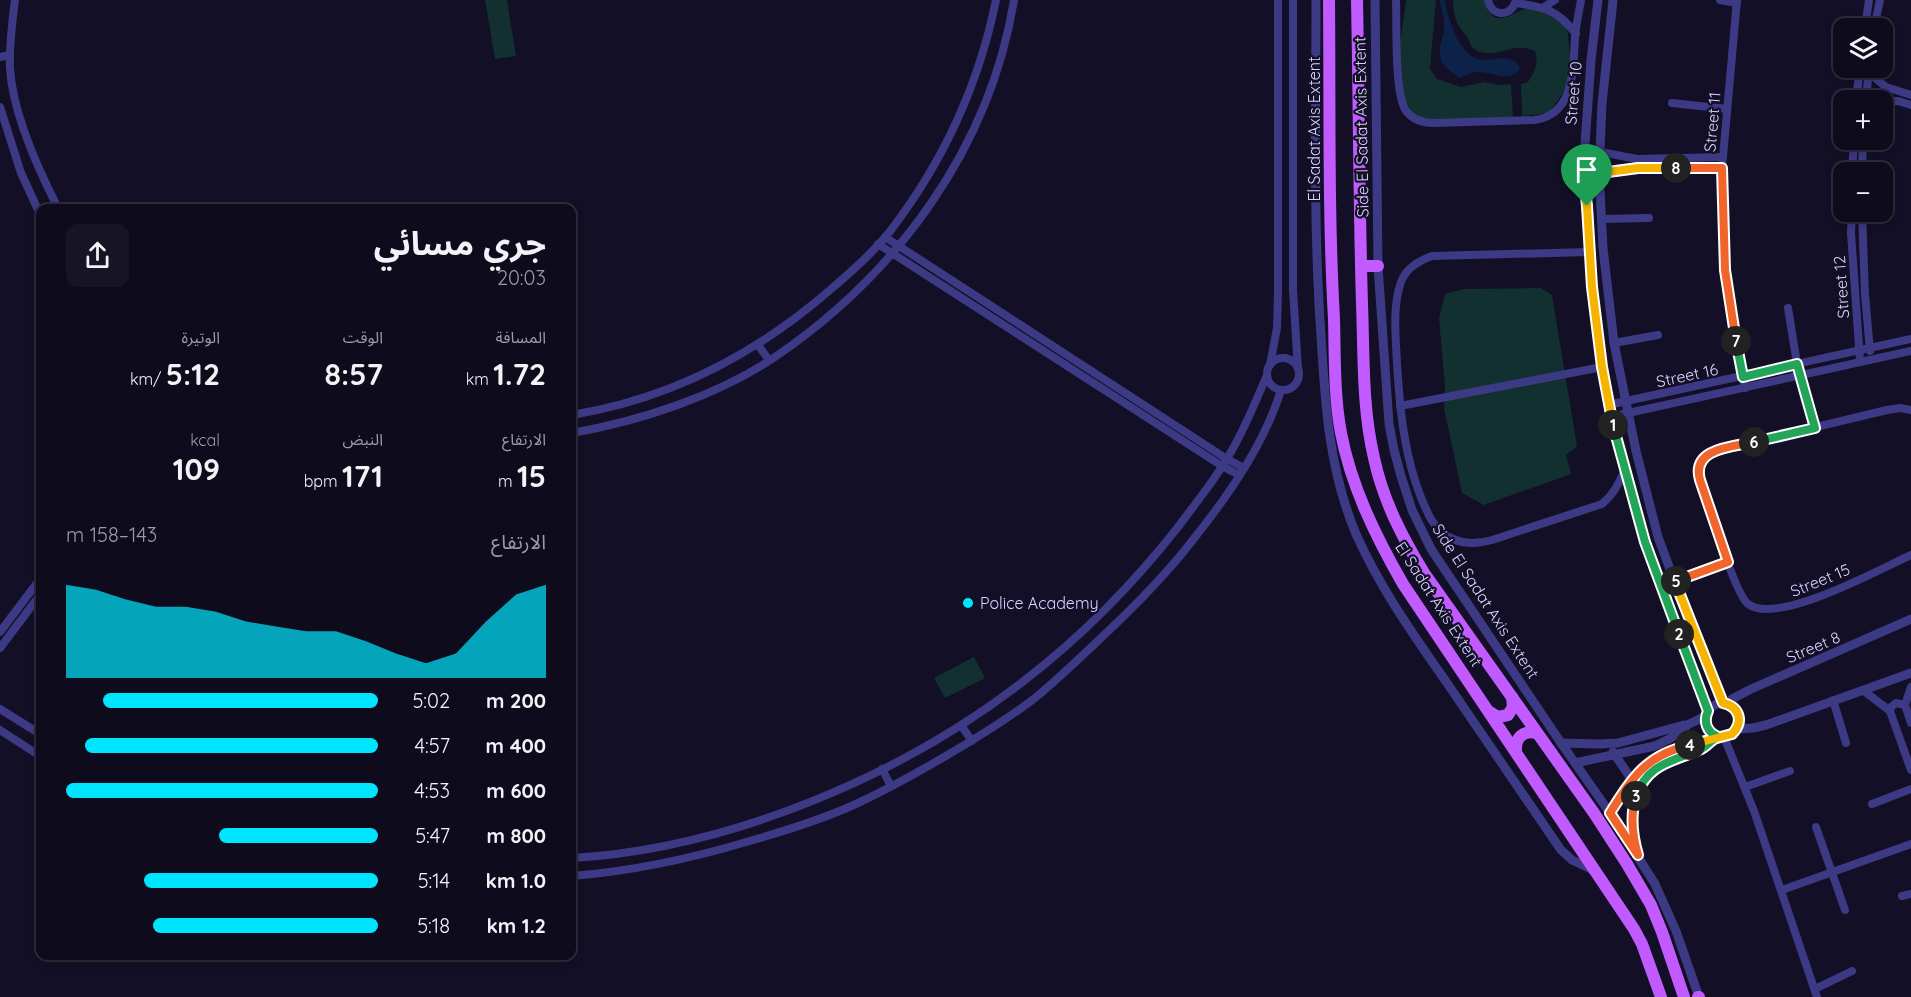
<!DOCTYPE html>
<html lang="ar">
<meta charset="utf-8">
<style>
:root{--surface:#0e0b1c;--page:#171425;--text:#f1f3f6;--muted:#9b9ba3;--line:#2e2b3b;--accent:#00e5ff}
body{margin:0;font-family:Quicksand,"Noto Sans Arabic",sans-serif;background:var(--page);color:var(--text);direction:rtl;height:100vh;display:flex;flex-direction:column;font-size:22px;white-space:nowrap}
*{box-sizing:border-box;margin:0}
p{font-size:20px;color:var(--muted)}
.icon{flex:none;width:33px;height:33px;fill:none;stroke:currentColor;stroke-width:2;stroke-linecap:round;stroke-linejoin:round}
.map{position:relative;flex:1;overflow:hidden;direction:ltr}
.details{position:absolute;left:36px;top:204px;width:540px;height:756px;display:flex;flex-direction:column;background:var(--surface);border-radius:12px;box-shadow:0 3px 9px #0003,0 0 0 2px var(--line);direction:rtl}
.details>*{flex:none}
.fabs{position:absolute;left:1833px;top:18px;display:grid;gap:12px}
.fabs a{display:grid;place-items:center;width:60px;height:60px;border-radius:12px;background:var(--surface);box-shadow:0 3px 9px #0003,0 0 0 2px var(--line);font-size:30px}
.pin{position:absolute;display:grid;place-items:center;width:51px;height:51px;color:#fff;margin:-62px -26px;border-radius:50% 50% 50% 0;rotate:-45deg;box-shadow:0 0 6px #0007}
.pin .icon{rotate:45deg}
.km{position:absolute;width:30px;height:30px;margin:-15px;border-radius:50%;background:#222;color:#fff;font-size:16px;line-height:30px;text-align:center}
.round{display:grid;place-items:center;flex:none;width:63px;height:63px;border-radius:12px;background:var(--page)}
.overview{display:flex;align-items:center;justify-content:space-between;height:102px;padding:0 30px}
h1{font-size:33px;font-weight:700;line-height:45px}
.figures{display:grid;grid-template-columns:repeat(3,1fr);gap:9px;height:102px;padding:6px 30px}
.figures div{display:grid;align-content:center}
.figures b{font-size:30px;font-weight:700}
.figures small{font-size:16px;font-weight:400}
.figures p{font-size:16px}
.chart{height:168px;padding:12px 30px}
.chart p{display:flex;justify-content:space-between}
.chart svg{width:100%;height:108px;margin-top:6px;fill:var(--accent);opacity:.7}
ul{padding:0 30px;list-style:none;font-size:20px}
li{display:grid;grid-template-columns:96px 72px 1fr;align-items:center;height:45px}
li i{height:15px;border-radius:8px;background:var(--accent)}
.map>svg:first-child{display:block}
.green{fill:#12302f}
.water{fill:#0c2248}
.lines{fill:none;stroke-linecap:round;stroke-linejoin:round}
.minor{stroke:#3d3a85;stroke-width:8}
.tertiary{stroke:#3d3a85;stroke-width:9}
.primary{stroke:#c25bff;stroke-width:12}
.split-1-casing{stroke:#fff;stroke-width:12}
.split-2-casing{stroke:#fff;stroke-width:12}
.split-3-casing{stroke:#fff;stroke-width:12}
.split-4-casing{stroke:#fff;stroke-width:12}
.split-5-casing{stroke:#fff;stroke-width:12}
.split-6-casing{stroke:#fff;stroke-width:12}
.split-7-casing{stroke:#fff;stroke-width:12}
.split-8-casing{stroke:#fff;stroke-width:12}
.split-9-casing{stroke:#fff;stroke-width:12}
.split-1{stroke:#f5b400;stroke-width:8}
.split-2{stroke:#22a559;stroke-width:8}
.split-3{stroke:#22a559;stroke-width:8}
.split-4{stroke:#f0652b;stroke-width:8}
.split-5{stroke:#f5b400;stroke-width:8}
.split-6{stroke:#f0652b;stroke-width:8}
.split-7{stroke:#22a559;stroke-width:8}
.split-8{stroke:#f0652b;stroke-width:8}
.split-9{stroke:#f5b400;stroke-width:8}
.poi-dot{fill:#00e5ff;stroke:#130f26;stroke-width:2}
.labels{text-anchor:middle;stroke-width:4.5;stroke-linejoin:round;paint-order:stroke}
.street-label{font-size:16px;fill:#d9d4ff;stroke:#130f26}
.poi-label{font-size:16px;fill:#d9d4ff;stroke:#130f26;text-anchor:start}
</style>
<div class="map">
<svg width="1911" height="997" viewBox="0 0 1911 997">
<rect width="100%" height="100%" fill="#130f26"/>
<g class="green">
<path d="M485 0H507L516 56 495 59Z"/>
<path d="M1406 0H1436L1430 69 1437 79 1461 87 1484 82 1499 85 1511 84 1513 118C1494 118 1434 126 1420 119 1386 102 1403 30 1406 0Z"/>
<path d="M1453 0H1485C1492 31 1510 15 1528 7L1550 13 1567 28 1570 53 1567 87 1551 110 1542 114 1522 116 1521 84 1528 82C1535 71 1539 63 1535 51 1514 41 1498 58 1480 52 1476 51 1474 48 1471 46 1469 38 1466 36 1461 29 1455 21 1453 10 1453 0Z"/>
<path d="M1541 288 1552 295 1577 446 1566 455 1571 474 1484 505 1462 493 1444 408 1445 386 1439 318 1445 294 1464 289Z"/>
<path d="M974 657 985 678 945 698 934 678Z"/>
</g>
<path class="water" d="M1440 0H1445C1447 17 1459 54 1478 59 1492 63 1512 50 1520 68 1510 84 1494 72 1479 72 1472 72 1466 75 1460 78 1446 69 1436 61 1441 43 1442 38 1444 34 1444 29 1445 19 1441 10 1440 0Z"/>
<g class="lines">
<g class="minor">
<path d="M15 0C12 23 9 46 10 69 13 114 38 169 58 208"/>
<path d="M1293 0V290L1298 369"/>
<path d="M1396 0C1397 24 1394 93 1406 111 1413 120 1423 123 1434 123L1534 120C1575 115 1573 69 1575 37 1576 25 1579 12 1581 0"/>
<path d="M1488 0C1492 18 1512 17 1516 0"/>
<path d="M1720 0 1737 3"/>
<path d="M1737 0 1722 168 1725 270 1732 326 1745 388"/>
<path d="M1516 3C1544 7 1558 10 1576 34"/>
<path d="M1544 7 1555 0"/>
<path d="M1865 28 1869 0"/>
<path d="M1874 28 1880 0"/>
<path d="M0 57 10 55"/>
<path d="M1869 73 1886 87 1911 95"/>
<path d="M1856 100 1860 68"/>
<path d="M1866 100 1869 69"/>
<path d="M1882 102 1898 101 1911 105"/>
<path d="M1672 103 1727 109"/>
<path d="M0 107 21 173 40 214"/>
<path d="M1584 153H1606L1637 159 1723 157"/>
<path d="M1583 172H1608L1638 168H1722"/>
<path d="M1852 172 1854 140"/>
<path d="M1862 172 1863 140"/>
<path d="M1852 212 1851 233 1860 361"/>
<path d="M1862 212 1865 294 1870 351"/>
<path d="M1602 219 1649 218"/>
<path d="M885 237 1227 459 1244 468"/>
<path d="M878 244 1222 466 1239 475"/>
<path d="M1590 252 1432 256C1418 261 1406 268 1401 282 1392 307 1396 338 1397 364 1400 410 1404 456 1422 500 1427 511 1431 523 1441 531 1456 545 1474 545 1492 540L1602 504C1614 494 1619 483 1625 469"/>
<path d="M1788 308 1797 364 1815 428"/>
<path d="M1614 343 1658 335"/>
<path d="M758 345 769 360"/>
<circle cx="1283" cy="374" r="16"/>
<path d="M1270 365 1277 328 1278 292V0"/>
<path d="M1608 405 1911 339"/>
<path d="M1400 406 1602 367"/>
<path d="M1911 410 1900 408 1887 410 1712 452C1703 455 1699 461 1698 471 1704 492 1734 593 1748 604 1777 626 1880 569 1911 555"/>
<path d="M572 415C670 399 755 355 830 290 851 272 874 252 891 230 943 162 979 84 996 0"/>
<path d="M1610 417 1911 351"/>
<path d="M572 433C640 421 717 396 775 357 897 274 990 148 1014 0"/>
<path d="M1675 582 1728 562"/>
<path d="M0 632 40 579"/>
<path d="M0 648 40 595"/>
<path d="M1911 687 1905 705 1911 723"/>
<path d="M1864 691 1890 711 1911 770"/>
<path d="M1833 700 1846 743"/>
<path d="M0 709 40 734"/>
<path d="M1890 711 1891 707 1896 703 1905 705"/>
<path d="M961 725 972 741"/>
<path d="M0 730 40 756"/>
<path d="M1724 737 1754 811 1817 997"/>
<path d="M882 769 891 786"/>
<path d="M1745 787 1790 771"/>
<path d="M1872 804 1911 789"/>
<path d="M1816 827 1845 910"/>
<path d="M572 858C728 849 902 776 1025 680 1082 636 1134 583 1178 527 1195 504 1214 481 1228 457 1244 431 1255 403 1267 375"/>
<path d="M572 876C634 871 694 858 753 840 788 830 823 819 856 804 886 790 915 774 944 757 975 739 1006 720 1035 698 1058 679 1080 658 1102 637 1134 607 1165 576 1192 541 1228 496 1264 445 1281 390"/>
<path d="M1782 890 1911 844"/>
<path d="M1902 896 1911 894"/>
<path d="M1815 989 1852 971"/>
</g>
<g class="tertiary">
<path d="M1316 0C1316 112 1313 224 1321 336 1325 404 1329 470 1356 534 1380 588 1413 634 1447 683 1485 738 1523 794 1561 850L1572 860 1593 870"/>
<path d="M1375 0 1378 266 1389 424 1394 450 1401 476 1412 510 1431 549 1561 743 1610 813 1655 884 1676 931 1699 997"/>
<path d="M1598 0 1591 60 1583 172 1592 287 1602 367 1610 417 1639 521 1667 602 1696 675 1708 711"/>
<path d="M1613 0 1602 104 1599 172 1603 248 1614 343 1636 451 1658 537 1683 604 1723 703"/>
<circle cx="1723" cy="720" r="17"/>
<path d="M1728 704 1732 699 1749 690 1911 619"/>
<path d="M1738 729 1753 728 1766 725 1911 673"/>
<path d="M1561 743 1600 744 1618 743 1684 725"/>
<path d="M1613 752 1634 783"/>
<path d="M1575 763 1655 746 1671 738 1689 724 1706 716"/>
<path d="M1610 813C1626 787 1642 760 1672 749 1687 744 1703 743 1718 737"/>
<path d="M1636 847C1627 815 1635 779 1666 762 1682 754 1699 754 1711 740"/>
</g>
<g class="primary">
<path d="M1329 0C1330 106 1328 213 1334 319 1335 356 1334 396 1341 433 1351 486 1376 537 1403 584L1634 929 1642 944 1661 997"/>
<path d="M1357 0C1359 101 1359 203 1362 304 1364 355 1362 407 1374 458 1383 500 1402 537 1424 573L1594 813 1627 864 1651 905 1662 932 1684 997"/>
<path d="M1361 266H1378"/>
<path d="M1490 712 1498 717 1508 715 1513 707 1512 697"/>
<path d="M1516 751C1515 738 1523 730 1536 733"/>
<path d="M1698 997H1699"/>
</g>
</g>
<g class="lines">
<defs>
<path id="split-1" d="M1587 206 1592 287 1602 367 1613 425"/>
<path id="split-2" d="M1613 425 1645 542 1679 634"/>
<path id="split-3" d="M1636 796C1648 763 1672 762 1699 750 1707 747 1710 740 1718 737 1707 732 1703 722 1708 711L1679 634"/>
<path id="split-4" d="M1636 796C1630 816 1632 835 1638 855L1610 813C1633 777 1646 755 1690 745"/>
<path id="split-5" d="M1676 581 1675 582 1723 703C1740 707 1744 722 1732 734L1690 745"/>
<path id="split-6" d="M1676 581 1728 562 1700 480C1691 448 1732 447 1754 442"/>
<path id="split-7" d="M1736 341 1743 377 1797 364 1815 428 1754 442"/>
<path id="split-8" d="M1676 168H1722L1725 270 1736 341"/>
<path id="split-9" d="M1587 206 1583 172H1608L1638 168H1676"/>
</defs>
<use href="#split-1" class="split-1-casing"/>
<use href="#split-2" class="split-2-casing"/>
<use href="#split-3" class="split-3-casing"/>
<use href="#split-4" class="split-4-casing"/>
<use href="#split-5" class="split-5-casing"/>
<use href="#split-6" class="split-6-casing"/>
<use href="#split-7" class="split-7-casing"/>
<use href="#split-8" class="split-8-casing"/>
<use href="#split-9" class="split-9-casing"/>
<use href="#split-1" class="split-1"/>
<use href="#split-2" class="split-2"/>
<use href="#split-3" class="split-3"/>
<use href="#split-4" class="split-4"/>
<use href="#split-5" class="split-5"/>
<use href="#split-6" class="split-6"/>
<use href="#split-7" class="split-7"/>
<use href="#split-8" class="split-8"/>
<use href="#split-9" class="split-9"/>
</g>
<circle class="poi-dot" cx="968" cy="603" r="6"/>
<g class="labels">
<g class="street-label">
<text transform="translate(1573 93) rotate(-85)" y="6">Street 10</text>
<text transform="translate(1712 122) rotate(-85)" y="6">Street 11</text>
<text transform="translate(1361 127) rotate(-91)" y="6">Side El Sadat Axis Extent</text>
<text transform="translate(1314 129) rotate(-90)" y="6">El Sadat Axis Extent</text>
<text transform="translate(1841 287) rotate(-94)" y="6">Street 12</text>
<text transform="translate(1687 375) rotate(-12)" y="6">Street 16</text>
<text transform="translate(1820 580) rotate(-22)" y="6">Street 15</text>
<text transform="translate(1486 601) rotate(57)" y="6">Side El Sadat Axis Extent</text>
<text transform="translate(1439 604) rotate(57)" y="6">El Sadat Axis Extent</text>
<text transform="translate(1813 647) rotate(-23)" y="6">Street 8</text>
</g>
<g class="poi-label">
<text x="980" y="609">Police Academy</text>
</g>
</g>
</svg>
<div class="fabs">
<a><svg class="icon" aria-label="layers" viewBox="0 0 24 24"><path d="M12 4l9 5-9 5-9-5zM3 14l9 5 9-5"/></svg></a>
<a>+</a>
<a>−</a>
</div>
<div class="pin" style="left:1587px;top:206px;background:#1e9e55"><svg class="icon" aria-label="arrive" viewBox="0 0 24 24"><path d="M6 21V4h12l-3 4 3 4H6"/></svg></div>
<b class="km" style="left:1613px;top:425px">1</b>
<b class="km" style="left:1679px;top:634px">2</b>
<b class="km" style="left:1636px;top:796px">3</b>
<b class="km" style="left:1690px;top:745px">4</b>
<b class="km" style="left:1676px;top:581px">5</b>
<b class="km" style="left:1754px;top:442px">6</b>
<b class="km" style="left:1736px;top:341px">7</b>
<b class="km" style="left:1676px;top:168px">8</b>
<section class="details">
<div class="overview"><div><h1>جري مسائي</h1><p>20:03</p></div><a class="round"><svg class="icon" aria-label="share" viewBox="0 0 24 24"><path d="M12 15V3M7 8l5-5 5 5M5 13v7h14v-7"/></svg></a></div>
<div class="figures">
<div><p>المسافة</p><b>1.72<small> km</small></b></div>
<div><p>الوقت</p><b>8:57</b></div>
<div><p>الوتيرة</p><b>5:12<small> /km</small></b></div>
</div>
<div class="figures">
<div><p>الارتفاع</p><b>15<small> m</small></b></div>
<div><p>النبض</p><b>171<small> bpm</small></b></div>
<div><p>kcal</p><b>109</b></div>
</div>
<div class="chart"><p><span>الارتفاع</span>143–158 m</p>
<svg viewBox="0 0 160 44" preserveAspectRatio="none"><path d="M0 44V6L10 8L20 12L30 15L40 15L50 17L60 21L70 23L80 25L90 25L100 29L110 34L120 38L130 34L140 21L150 10L160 6V44z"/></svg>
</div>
<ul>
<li><b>200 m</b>5:02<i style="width:88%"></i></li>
<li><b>400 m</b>4:57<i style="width:94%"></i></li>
<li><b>600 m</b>4:53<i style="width:100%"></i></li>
<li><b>800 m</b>5:47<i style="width:51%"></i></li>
<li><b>1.0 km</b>5:14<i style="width:75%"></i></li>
<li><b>1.2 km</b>5:18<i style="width:72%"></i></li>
</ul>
</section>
</div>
